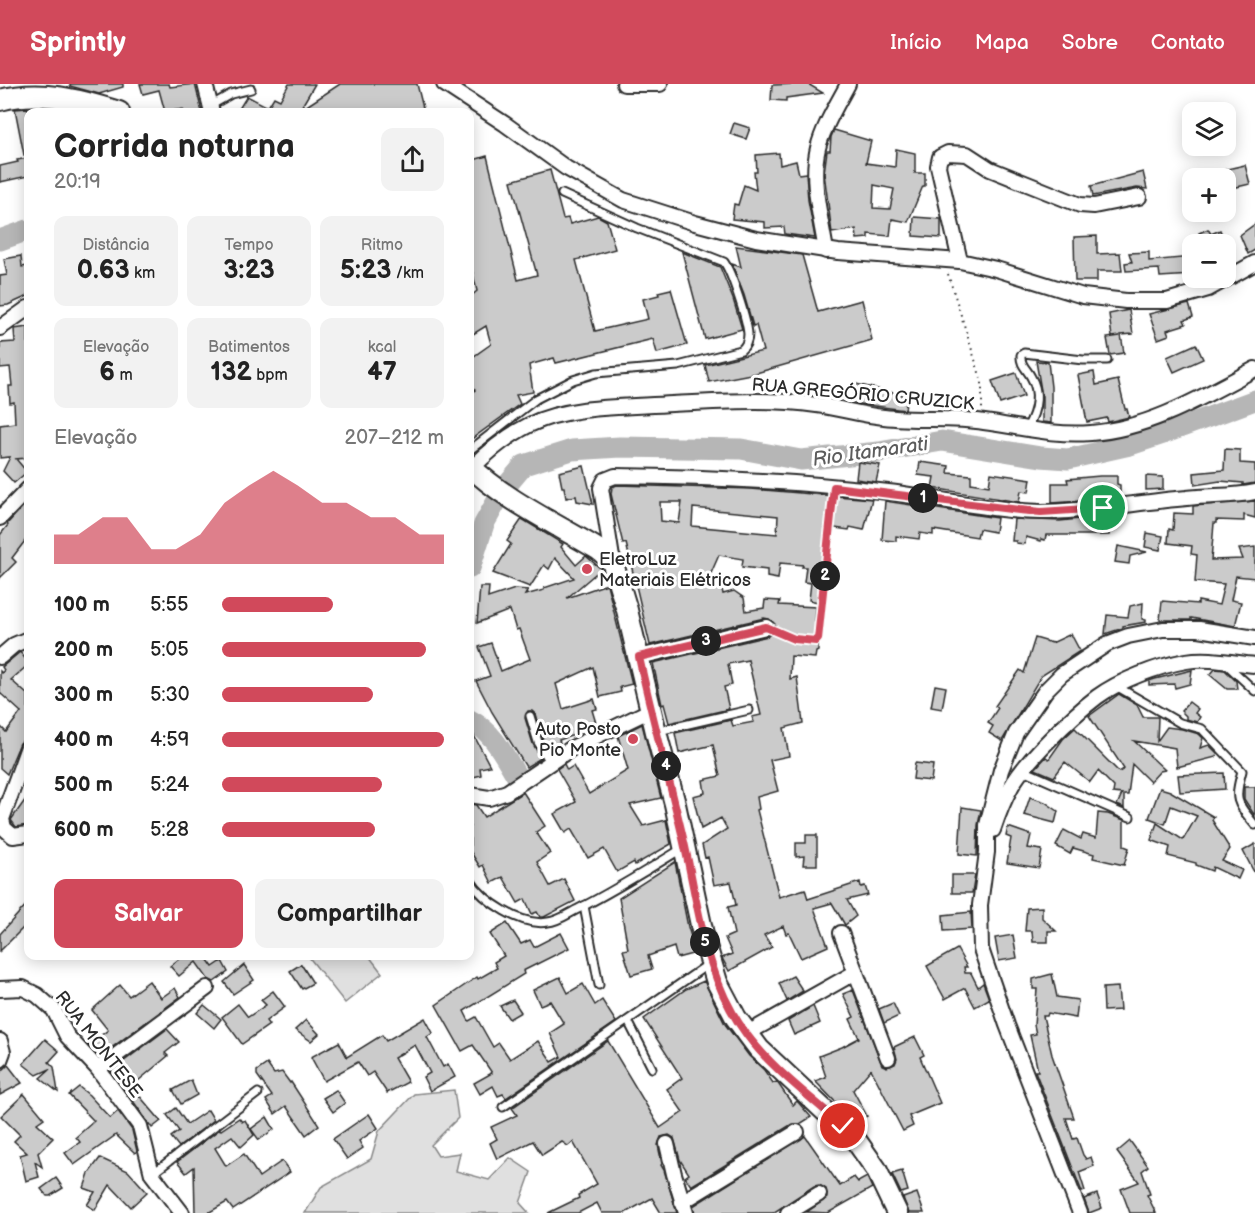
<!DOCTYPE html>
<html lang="pt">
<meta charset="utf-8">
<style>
:root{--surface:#fff;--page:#f2f2f2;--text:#222;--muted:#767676;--accent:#d1495b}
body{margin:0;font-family:"Balsamiq Sans",sans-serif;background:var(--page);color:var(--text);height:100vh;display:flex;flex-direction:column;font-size:22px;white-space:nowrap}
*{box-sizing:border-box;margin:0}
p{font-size:20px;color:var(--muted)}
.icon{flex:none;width:33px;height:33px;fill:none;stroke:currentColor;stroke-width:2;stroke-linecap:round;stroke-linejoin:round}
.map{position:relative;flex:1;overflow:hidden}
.drawer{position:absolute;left:24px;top:24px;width:450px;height:852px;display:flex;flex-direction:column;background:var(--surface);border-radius:12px;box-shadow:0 3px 15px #0003}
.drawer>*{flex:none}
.buttons{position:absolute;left:1182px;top:18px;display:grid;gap:12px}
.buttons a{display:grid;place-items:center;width:54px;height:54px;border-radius:12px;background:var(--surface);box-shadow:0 3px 15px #0003;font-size:30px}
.pin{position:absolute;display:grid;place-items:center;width:51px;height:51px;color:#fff;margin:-26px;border:3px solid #fff;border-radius:50%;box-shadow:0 2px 6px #0007}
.km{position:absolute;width:30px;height:30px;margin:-15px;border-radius:50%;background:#222;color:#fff;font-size:16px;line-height:30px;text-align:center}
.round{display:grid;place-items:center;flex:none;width:63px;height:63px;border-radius:12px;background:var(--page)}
.headline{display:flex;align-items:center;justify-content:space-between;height:102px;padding:0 30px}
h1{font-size:33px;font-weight:800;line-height:45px}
.stats{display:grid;grid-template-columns:repeat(3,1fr);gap:9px;height:102px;padding:6px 30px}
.stats div{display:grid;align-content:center;border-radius:12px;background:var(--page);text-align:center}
.stats b{font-size:26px;font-weight:800}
.stats small{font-size:16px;font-weight:400}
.stats p{font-size:16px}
.chart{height:168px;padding:12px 30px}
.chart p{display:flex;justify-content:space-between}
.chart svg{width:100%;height:108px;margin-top:6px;fill:var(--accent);opacity:.7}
.cta{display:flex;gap:12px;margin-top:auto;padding:12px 30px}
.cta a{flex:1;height:69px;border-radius:12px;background:var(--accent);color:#fff;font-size:24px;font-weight:800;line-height:69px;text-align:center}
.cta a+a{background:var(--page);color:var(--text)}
ul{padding:0 30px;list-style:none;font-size:20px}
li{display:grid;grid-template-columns:96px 72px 1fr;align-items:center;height:45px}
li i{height:15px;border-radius:8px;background:var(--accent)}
header{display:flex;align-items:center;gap:36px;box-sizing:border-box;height:84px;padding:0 30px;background:var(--accent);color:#fff}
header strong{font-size:28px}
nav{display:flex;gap:33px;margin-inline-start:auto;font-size:21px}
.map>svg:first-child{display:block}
.green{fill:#e0e0e0;stroke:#868686;stroke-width:1.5}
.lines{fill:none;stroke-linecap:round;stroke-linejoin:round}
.river{stroke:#b6b6b6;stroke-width:21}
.building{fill:#cbcbcb;stroke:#2b2b2b;stroke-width:1.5;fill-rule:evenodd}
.lane-casing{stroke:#2b2b2b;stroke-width:11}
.street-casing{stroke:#2b2b2b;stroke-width:18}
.secondary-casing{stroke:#2b2b2b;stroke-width:24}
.path{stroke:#2b2b2b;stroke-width:2;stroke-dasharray:1.5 4.5;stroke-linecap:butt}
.lane{stroke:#fff;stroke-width:7}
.street{stroke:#fff;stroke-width:14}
.secondary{stroke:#fff;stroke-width:20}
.route-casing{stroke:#fff;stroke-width:12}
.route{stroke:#d1495b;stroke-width:8}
.poi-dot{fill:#d1495b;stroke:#fff;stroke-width:2}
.labels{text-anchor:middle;stroke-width:6;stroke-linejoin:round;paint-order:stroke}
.street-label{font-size:18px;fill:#2b2b2b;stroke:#fff}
.poi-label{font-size:18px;fill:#2b2b2b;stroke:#fff;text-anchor:start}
.water-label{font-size:20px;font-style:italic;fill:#5c5c5c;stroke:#fff}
</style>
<header>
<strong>Sprintly</strong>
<nav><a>Início</a><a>Mapa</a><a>Sobre</a><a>Contato</a></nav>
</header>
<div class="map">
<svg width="1255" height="1129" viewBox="0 0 1255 1129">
<rect width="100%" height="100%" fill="#fff"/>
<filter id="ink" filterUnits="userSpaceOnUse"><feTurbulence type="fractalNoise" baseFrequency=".0167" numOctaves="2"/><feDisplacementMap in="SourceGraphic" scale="12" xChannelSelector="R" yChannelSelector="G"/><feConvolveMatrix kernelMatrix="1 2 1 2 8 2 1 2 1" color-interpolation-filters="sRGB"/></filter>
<g filter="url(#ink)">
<g class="green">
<path d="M308 872H369L382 889 345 919Z"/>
<path d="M454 1006 458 1034 431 1061 438 1072 460 1069 456 1087 489 1096 510 1074 531 1088 520 1119 529 1129H305L321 1103 371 1075 379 1047 414 1010Z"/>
</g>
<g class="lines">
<g class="river">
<path d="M0 156 28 146"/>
<path d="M470 484 484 440 503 406 524 381 572 366 620 363 741 365 801 376 879 368 942 357 1041 373 1068 375 1130 361 1163 350 1255 316"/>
<path d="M470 636C493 648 503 669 516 691"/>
</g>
</g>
<g class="building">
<path d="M70 0H123V3L99 10 70 2Z"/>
<path d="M140 0H169L170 3 195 0 202 28H184L183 25 165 28 159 6 143 10Z"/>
<path d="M289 0H315L299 27 340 0H417L424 28H237L247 12 268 23 274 13 280 16Z"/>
<path d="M795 0H808L823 9 786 14V17L771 16 772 1Z"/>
<path d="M28 24V70L24 71 15 25Z"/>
<path d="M734 39 750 44 746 55 730 50Z"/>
<path d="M834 46 871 57 866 79 895 83 896 65 915 69V89H925V102H923L908 138 892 135 890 152 868 150V154L857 155 856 145 832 149 824 89 827 67H830L831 53ZM874 101 894 105 890 125 873 124Z"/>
<path d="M779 69 780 81 796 77 799 90 806 89 808 116 815 154 785 150 784 143 765 144V138L732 135 734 120 738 121 744 101 756 106 754 88H757L756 71Z"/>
<path d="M487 72 518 196 537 191 511 97 550 86 563 135 568 134 570 140 598 132 607 137 615 165 576 176 595 247 648 235 643 215 659 211 658 208 671 205 687 261 657 269 653 255 556 279 554 274 529 281 533 308 516 311 520 320 470 356V310L475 306 470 299V275L491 260 486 242 470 252V213L477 207 470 178V77Z"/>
<path d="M28 74V92L0 98V82L18 78 17 76Z"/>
<path d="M1245 81 1250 100 1228 105 1223 86Z"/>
<path d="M1143 88 1147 105 1137 104 1093 112 1091 102Z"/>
<path d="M914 133 941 135V154L913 152Z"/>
<path d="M1255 140V166L1248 170 1240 151Z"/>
<path d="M1208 145 1211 150 1220 146 1226 160H1188L1201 155 1199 149Z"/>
<path d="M1097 152V170L1120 169 1122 187H1097V197H1075L1074 153Z"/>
<path d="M736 162 802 171 818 228 862 216 872 256 756 289 709 298 705 281 763 267 756 241 753 242 744 211 732 180 741 183Z"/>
<path d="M682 168 720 183 733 215 742 245 705 255Z"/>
<path d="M1149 168V177L1192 173V191L1160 193 1159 185 1126 187 1125 179 1132 178 1129 169Z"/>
<path d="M21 172 22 183 28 182V212L8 221 0 222V192L7 191 4 175Z"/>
<path d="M1189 220 1193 233 1184 236 1186 240 1167 246 1169 251 1158 255 1149 230Z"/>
<path d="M1129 226 1133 250 1121 251 1124 269 1110 271 1107 254 1120 252 1112 253 1109 230Z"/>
<path d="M28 243V374L16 375 27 388 14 399 3 387 10 373 0 374V341L15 339 14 318 10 319 9 302H12L10 283 0 284V259L15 258 14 245Z"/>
<path d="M1196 260 1203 275 1174 288 1167 273Z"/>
<path d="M1036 277 1048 278 1051 303V339L1042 338V312Z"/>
<path d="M1094 288 1096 301 1118 296 1125 325H1127L1129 333 1108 338 1107 334 1087 338 1078 291Z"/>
<path d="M1016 289 1024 312 1000 320 992 297Z"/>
<path d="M856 300 907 312 905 326 852 319Z"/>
<path d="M1225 365 1240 366V379L1255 380V399L1243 401V399L1220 397 1195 401 1194 389 1224 386Z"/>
<path d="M858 378 880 381 876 398 856 395Z"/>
<path d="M920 378 949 382 948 389 971 391V399L989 402 991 389 1031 395 1029 408 1021 407 1019 418 932 404 934 393 918 391Z"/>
<path d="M584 382 593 420 577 417 576 412 566 414 564 403H562L559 388Z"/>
<path d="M1100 392H1117V400L1120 401V410H1111V413H1096L1095 416 1052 419V399H1068L1067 395Z"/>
<path d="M1146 392 1163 393V405L1146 406Z"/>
<path d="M617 401 751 405 872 415 864 446 850 443 849 446 828 443 818 518 809 516 811 499 804 498 806 483H802L803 481 780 479 778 495 767 493V486L742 483 743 475 719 471 705 503 721 500 723 510 734 507 744 514 746 527 764 524 765 516 780 517 779 521 816 523 815 537H818V567L816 568 815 574 791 572 790 595 797 593 803 639 784 644 789 672 770 676 778 707 757 713 759 725 757 726 779 813 805 805 808 815 860 798 861 803 865 802 868 811 847 816 856 832 845 841 832 819 814 824 828 862 801 874 789 849 786 850 783 842 764 851 772 863 729 887 722 874 732 870 725 854 734 850 728 823 736 821 731 798 714 801 708 773 705 774 702 761 727 745 721 734 701 745 693 712 705 709 703 696 720 692 713 661 679 669 675 649 731 636 733 642 754 638 752 633 761 631 748 576 728 580 732 601 724 603 729 625 669 639 664 620 662 621 653 579 768 552 774 546 775 540 769 535 764 534 650 561 626 459 623 460 611 410 612 403ZM660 418H682L679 439 661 437ZM693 424 778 432 777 450 692 442Z"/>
<path d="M28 417V453L12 474 16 478 0 494V451L8 441 7 440Z"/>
<path d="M885 417 997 434 995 448 979 445 977 453 933 446V451L920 449 919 455 896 452V457L882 456Z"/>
<path d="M1255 417V434L1244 431V437L1216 436V439H1214L1211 476 1243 475 1239 465 1255 463V494L1236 492 1231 516 1241 518 1235 542 1191 534V536H1160L1162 517 1198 520V517L1219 521 1224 500 1195 498 1197 471 1191 470 1192 462 1168 459 1169 445 1173 446 1174 429 1193 430V422Z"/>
<path d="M1109 432V451H1046L1045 456 1041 455V457L1026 453 1025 460 1016 459V457H1012L1014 435 1060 437Z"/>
<path d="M522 435 563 460 561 463 576 481 586 472 601 485 567 514 607 500 632 600 620 603 621 608 600 613 593 583 556 600 563 625 594 615 597 625 592 626 596 639 579 647 580 649 559 656 561 661 550 668 543 656 535 630 532 627H528L525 634 533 660 541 674 526 683 492 628 476 597 490 592 479 563 491 559 501 587 530 575 519 545 516 546 510 526 477 539 480 503H489L488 514 515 505 528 506 525 511 544 506V504L574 494 555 474 549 485 544 481 530 503 493 489 511 460 507 457Z"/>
<path d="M1147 449 1163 452 1160 466 1145 463Z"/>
<path d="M1118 462 1147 468 1130 472 1129 480 1115 478Z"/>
<path d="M1143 519 1142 535 1146 536V538L1123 542V544L1105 550 1107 531 1128 533 1130 522Z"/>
<path d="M1071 550 1080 567 1041 592 1002 657 989 649 993 642 988 639 998 624 995 622 1020 586 1024 589 1035 554 1052 559Z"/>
<path d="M20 568 28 578V581L11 596 28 611V654L20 659 7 690 0 684V642L6 648 21 628 0 609V587L2 589 4 586 2 583Z"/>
<path d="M1215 585 1225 586 1236 597 1237 605H1227L1210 591Z"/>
<path d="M1192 586 1190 600 1175 604 1174 600 1149 601V597L1155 595Z"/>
<path d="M935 601 946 603 942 625 931 623Z"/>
<path d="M1119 610 1137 621 1143 633H1158L1157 657 1167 643 1182 645 1199 650 1203 654 1200 664 1209 661 1217 669 1216 673 1177 683 1175 664 1134 657 1165 686 1160 687 1150 698 1132 680 1128 711H1124V724L1117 721 1122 710 1113 709 1114 703 1098 687 1090 698 1065 678 1054 693 1035 685 1046 673 1049 675 1063 655 1075 644 1119 688 1124 685 1089 632Z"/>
<path d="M1189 618 1198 625 1195 629 1200 633 1197 638 1186 635V632L1181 627Z"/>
<path d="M642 640 661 714 630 721 643 742 666 736 671 760 635 781 634 778 617 788 604 765 588 774 571 745 565 749 554 730 576 718 557 685 564 680 567 686 573 682 589 710 628 686 618 652Z"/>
<path d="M470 644 490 682 480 684 481 691 470 694Z"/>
<path d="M915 679 933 681 931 697 913 695Z"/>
<path d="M1224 689 1225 705 1180 708 1178 691Z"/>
<path d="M1244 703H1255V732L1244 715Z"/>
<path d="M1160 704 1170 707 1214 733 1212 736 1230 765 1222 777 1242 786 1238 795 1213 783 1212 787 1196 781V779L1168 772 1170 763 1151 756 1157 739 1183 756 1197 732 1171 722 1165 740 1149 734Z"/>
<path d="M523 708 545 742 536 748 550 769 537 778 550 802 564 795 575 817 544 833H540L537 828 532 830 525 815 518 819 503 793 492 799 483 781 480 783 470 767V720L476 721 484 733Z"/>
<path d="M28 712V741L16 743 11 736Z"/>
<path d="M1030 713 1045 718 1058 727 1055 739 1024 731Z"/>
<path d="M962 723 981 726 978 741 977 772 959 770Z"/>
<path d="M1098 729 1108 730 1124 736V762L1129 764 1124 781 1093 774 1094 770 1073 764 1070 770 1056 762 1064 746 1081 755 1083 750 1096 754Z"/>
<path d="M1008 743 1031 751 1028 764 1042 766 1039 784 1007 779 1011 754 1006 752Z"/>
<path d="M806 751H817V781H803L804 772 796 773V759H806Z"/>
<path d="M1255 760V790L1243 767Z"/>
<path d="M675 778 688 843 696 869 677 874 674 863 648 872 652 885 631 891 623 866 628 865 619 814Z"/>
<path d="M952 791H975L972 809H952Z"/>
<path d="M28 819V849L23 844 0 867V850Z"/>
<path d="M1042 823V834L1056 847H1048V858H1033L1032 847H1025L1027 824Z"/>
<path d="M971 828 972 845 944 847 943 831Z"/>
<path d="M507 839 521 860 530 856 534 863 561 849 569 864 523 887 524 890 464 927 469 937 476 933 493 963 499 959 510 975 538 957 552 978 561 973 550 949 564 940 550 917 540 921 533 906 560 893 568 909 583 900 595 921 602 916 616 938 506 1014 503 1010 498 1012 493 1002 480 1010 474 999 492 989 473 961 462 967 436 921 477 893 478 895 497 884 494 878 504 872 490 850Z"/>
<path d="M1013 851 1017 874 999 877 995 854Z"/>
<path d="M957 865 967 883H964L965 889H971L978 903 983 899 989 915 975 923 965 904 945 915 927 882Z"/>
<path d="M183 872H205L213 883 222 877 228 888 214 898 208 895 196 878 179 892 170 882Z"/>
<path d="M301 880 313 899 302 905 290 887Z"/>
<path d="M244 881 254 896 233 910 224 898Z"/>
<path d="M1052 890 1057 913 1078 916 1076 934 1048 929 1047 932H1043L1052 971 1074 1034H1066L1073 1055 1077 1054 1083 1071 1086 1075 1091 1073 1094 1082 1079 1088 1085 1107 1082 1108 1035 987H1038L1030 951 1036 950 1034 941 1037 905H1033V895Z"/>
<path d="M793 892 803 907 787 917 779 899Z"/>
<path d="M149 897 161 914 175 904 180 913 99 973 88 961 108 946 92 926 120 901 129 912Z"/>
<path d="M704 897 725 940 749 972 764 986 773 999 777 998 793 1021 797 1017 811 1033 800 1040H792L691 1102 685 1093 689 1090 680 1076 674 1054 669 1051 661 1053 658 1061 662 1080 661 1081 664 1086 677 1129H661L652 1114 625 1129H602L597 1119 578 1129H548L579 1114 578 1111 597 1100 573 1058 568 1062 562 1058 542 1071 533 1057 497 1075 490 1059 497 1055 491 1043 517 1031 512 1024 608 957 660 1044 683 1028 667 1005 682 994 644 935 686 905Z"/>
<path d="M1118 903 1120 926 1104 927 1103 904Z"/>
<path d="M853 906 882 981 887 983 895 980 897 975 894 963 915 953 924 971 920 973 940 1019 909 1032 913 1042 903 1047 871 985 853 1006 867 1032 854 1037 815 997 826 993 819 972 842 963 859 954 850 935 854 933 843 910Z"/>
<path d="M273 907 285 923 266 937 269 941 242 960 222 933 238 920 248 933 266 921 261 916Z"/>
<path d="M513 916 521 928 509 935 500 922Z"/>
<path d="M893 919 899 932 884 939 879 925Z"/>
<path d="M204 921 221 935 214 944 197 929Z"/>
<path d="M813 922 820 939 794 951 788 937Z"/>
<path d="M425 934 433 949 427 953 443 983 448 980 455 993 430 1007 423 993 430 989 415 961 394 974 408 998 387 1009 373 988 367 992 358 978 324 997 311 973 339 958 347 973 382 951 386 957Z"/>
<path d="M306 936 319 950 311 957 295 946Z"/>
<path d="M167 945 179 958 165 969 168 972 126 1007 111 987Z"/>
<path d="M45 955 59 967 49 978 54 983 58 1008 40 994 50 985 37 991 23 980Z"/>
<path d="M267 980 274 990 282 988 290 999 291 998 319 1041 306 1051 286 1022 275 1030 266 1016 272 1012 257 991V987Z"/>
<path d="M8 981 22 999 0 1011V989Z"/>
<path d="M191 996 197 1011 181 1020 173 1006Z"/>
<path d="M79 1003 89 1011 110 1034 118 1027 132 1046 137 1067 135 1069 116 1051 74 1081 65 1069 80 1058 76 1053 94 1037 69 1011Z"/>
<path d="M336 1006 345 1019 333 1028 323 1014Z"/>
<path d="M137 1009 161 1037 152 1044 131 1014Z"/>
<path d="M24 1010 44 1034 37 1039 53 1054 38 1069 42 1083 35 1078 39 1093 26 1097 20 1071 27 1069 14 1057 20 1051 1 1032Z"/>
<path d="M176 1024 187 1040 208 1026 214 1036 179 1063 171 1053 179 1047 167 1031Z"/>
<path d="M369 1030 378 1044 359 1057 363 1064 347 1075 333 1055Z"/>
<path d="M267 1033 274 1045 259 1056 251 1045Z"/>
<path d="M239 1034 242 1038 245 1036 254 1051 241 1063 232 1052 215 1064 226 1082 244 1070 259 1093 282 1077 290 1088 233 1126 227 1118 208 1129H195L194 1083 186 1089 177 1078 220 1045 221 1046Z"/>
<path d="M805 1052 840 1102 854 1093 858 1098 867 1093 872 1104 828 1129 807 1128 827 1114 826 1105 819 1101 814 1102 773 1129H695L693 1122Z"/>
<path d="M1130 1057 1148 1082 1142 1087 1150 1110 1147 1111 1156 1129H1130L1121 1105 1139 1098 1117 1068Z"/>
<path d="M100 1074 128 1087 147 1108 131 1123 110 1101 95 1126 87 1121 95 1108 84 1104 89 1089Z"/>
<path d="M902 1087 908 1107 901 1109 892 1090Z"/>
<path d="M56 1094 63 1104 50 1112H47L41 1105Z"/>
<path d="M917 1109 924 1129H909L903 1114Z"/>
<path d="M1097 1110 1102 1124 1089 1129 1084 1115Z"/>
</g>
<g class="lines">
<defs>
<g id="lane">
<path d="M210 22 231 10 251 5"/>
<path d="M1027 344C1036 328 1041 310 1031 293 1027 285 1020 281 1021 271L1024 269 1083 276H1107"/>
<path d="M470 366 536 315 573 296 596 289 678 282 741 266C746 262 748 257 748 250 747 236 732 189 724 178L637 144 562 110"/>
<path d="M1226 580 1255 607"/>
<path d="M1116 602 1180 639 1202 645 1242 687C1234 716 1236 718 1255 741"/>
<path d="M530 632 538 658 550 678"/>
<path d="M658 647 749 626"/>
<path d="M1023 686 1130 733"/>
<path d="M470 796C483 817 522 843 548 838 559 837 569 829 578 825 614 807 649 785 683 764"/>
<path d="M584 822 599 901"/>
<path d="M628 937 652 984"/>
<path d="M503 1023 710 879"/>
<path d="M152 1090 258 1009"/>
</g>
<g id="street">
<path d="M205 0 212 28"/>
<path d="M444 0 505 40 566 84 623 116 695 139 756 155 838 168 960 177 996 185 1083 212 1126 217H1167L1208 205 1255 179"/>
<path d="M624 0H660"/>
<path d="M826 167C821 134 810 96 818 64 823 43 838 19 848 0"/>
<path d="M960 177 938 82 940 73 948 69 967 70 990 85 1080 121 1094 122 1139 113"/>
<path d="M0 244 28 224"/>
<path d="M472 384C489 367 507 352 529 341 570 321 627 323 672 320 720 318 770 314 817 321 839 324 861 331 884 333 917 337 951 333 984 338 1021 343 1053 352 1091 349 1149 345 1204 312 1255 285"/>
<path d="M0 434 28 405"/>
<path d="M613 480 601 404 605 396 615 392C706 393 797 397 888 408 939 414 990 427 1042 428 1090 428 1138 418 1187 414 1209 411 1233 413 1255 408"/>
<path d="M0 573 14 561 28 555"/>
<path d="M639 573 766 543"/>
<path d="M28 663 2 735 4 744 13 752 28 750"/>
<path d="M470 711 489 714 507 708 572 664 651 626"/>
<path d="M993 746C998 731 1003 717 1011 703 1025 677 1072 632 1097 613 1120 596 1158 582 1186 577 1208 573 1233 579 1255 581"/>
<path d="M841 849 888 974"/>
<path d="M0 905 23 904 37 911 54 926 67 952 98 985 140 1042 152 1090 182 1129"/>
<path d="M746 950 856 888"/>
<path d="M0 957 3 968 0 976"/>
<path d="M98 985 207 904"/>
<path d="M667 1060 674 1090 686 1129"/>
<path d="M682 1118 797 1048"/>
<path d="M788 1129 819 1110"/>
<path d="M1080 1129 1007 941 981 865 980 821 987 768V741L1001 686 1016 649 1046 606 1062 590 1107 560 1128 552 1163 545H1199L1255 554"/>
</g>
<g id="secondary">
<path d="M0 16C41 5 80 16 119 28"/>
<path d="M470 382C503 415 558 441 599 466L608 473 613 480 627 526 656 648 675 720 704 855 717 898 736 934 759 965 855 1055 876 1085 897 1129"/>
</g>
</defs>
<use href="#lane" class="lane-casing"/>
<use href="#street" class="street-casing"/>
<use href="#secondary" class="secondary-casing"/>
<g class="path">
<path d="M948 190 982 298V326"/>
<path d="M778 547 794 555 816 557 818 555 832 415"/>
</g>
<use href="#lane" class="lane"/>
<use href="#street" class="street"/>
<use href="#secondary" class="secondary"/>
</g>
</g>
<g class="lines" filter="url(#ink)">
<defs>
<path id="route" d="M843 1042C811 1013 773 986 747 951 704 894 699 822 683 754 669 694 652 634 639 573L766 543 794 555 816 557 818 555 834 403 1019 426 1041 428 1103 424"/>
</defs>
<use href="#route" class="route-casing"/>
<use href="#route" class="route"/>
</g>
<g class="poi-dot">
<circle cx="587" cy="485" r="6"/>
<circle cx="633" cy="655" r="6"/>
</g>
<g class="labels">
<g class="street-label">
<text transform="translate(863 310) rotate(5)" y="6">RUA GREGÓRIO CRUZICK</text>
<text transform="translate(99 960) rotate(52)" y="6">RUA MONTESE</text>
</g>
<g class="poi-label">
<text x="599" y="481">EletroLuz<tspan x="599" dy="21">Materiais Elétricos</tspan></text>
<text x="621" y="651" text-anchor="end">Auto Posto<tspan x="621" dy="21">Pio Monte</tspan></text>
</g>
<g class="water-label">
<text transform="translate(870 367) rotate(-8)" y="7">Rio Itamarati</text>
</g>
</g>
</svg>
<div class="buttons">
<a><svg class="icon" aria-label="layers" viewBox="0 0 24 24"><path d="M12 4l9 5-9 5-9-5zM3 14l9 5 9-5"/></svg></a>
<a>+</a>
<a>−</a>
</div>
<div class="pin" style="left:1103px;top:424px;background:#1e9e55"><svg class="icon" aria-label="arrive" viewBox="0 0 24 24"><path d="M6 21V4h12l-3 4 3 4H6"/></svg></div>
<div class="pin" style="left:843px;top:1042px;background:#d93025"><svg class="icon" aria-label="check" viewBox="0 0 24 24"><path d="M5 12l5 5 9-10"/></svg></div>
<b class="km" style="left:923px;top:414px">1</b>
<b class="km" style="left:825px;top:492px">2</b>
<b class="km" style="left:706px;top:557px">3</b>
<b class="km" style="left:666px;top:682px">4</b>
<b class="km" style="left:705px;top:858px">5</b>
<section class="drawer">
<div class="headline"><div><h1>Corrida noturna</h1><p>20:19</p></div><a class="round"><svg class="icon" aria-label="share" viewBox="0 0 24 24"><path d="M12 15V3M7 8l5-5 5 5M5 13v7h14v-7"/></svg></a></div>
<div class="stats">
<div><p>Distância</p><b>0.63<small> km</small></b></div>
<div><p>Tempo</p><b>3:23</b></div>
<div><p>Ritmo</p><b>5:23<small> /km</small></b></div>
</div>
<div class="stats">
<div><p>Elevação</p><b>6<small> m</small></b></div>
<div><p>Batimentos</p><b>132<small> bpm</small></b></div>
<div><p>kcal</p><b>47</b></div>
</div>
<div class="chart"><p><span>Elevação</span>207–212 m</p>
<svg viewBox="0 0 160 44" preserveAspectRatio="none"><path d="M0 44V32L10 32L20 25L30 25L40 38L50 38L60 32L70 19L80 12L90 6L100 12L110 19L120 19L130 25L140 25L150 32L160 32V44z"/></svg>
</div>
<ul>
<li><b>100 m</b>5:55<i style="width:50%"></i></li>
<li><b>200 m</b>5:05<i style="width:92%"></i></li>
<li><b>300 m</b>5:30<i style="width:68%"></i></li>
<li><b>400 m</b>4:59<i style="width:100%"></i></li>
<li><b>500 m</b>5:24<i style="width:72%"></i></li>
<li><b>600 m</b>5:28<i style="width:69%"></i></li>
</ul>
<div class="cta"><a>Salvar</a><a>Compartilhar</a></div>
</section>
</div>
